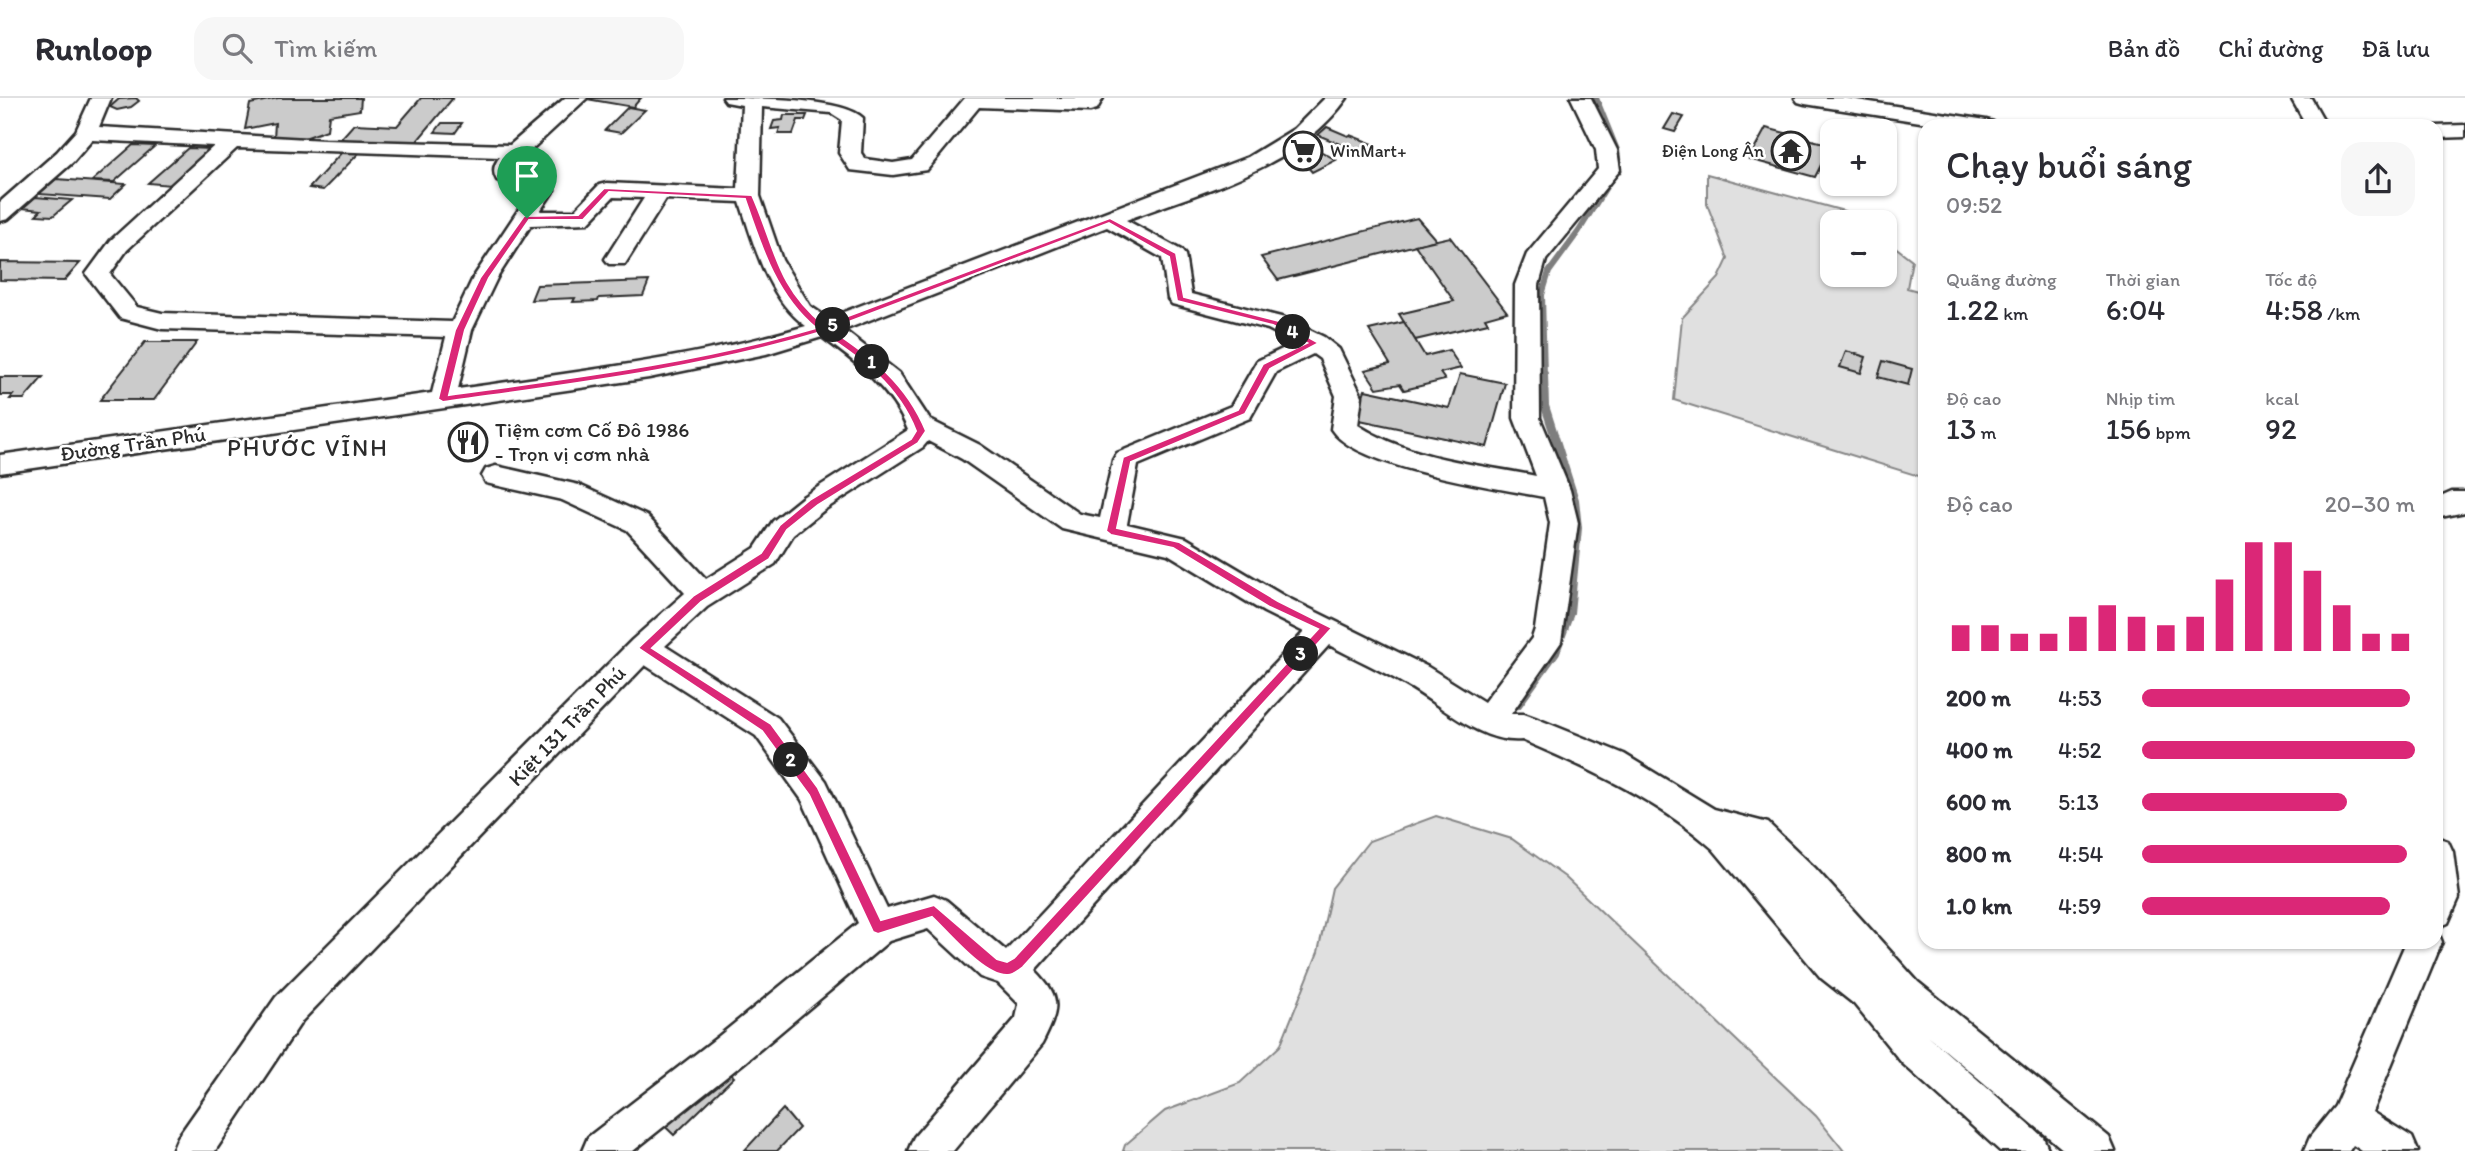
<!DOCTYPE html>
<html lang="vi">
<meta charset="utf-8">
<style>
:root{--surface:#fff;--page:#f7f7f7;--text:#2b2b33;--muted:#7c7c81;--line:#e1e1e2;--accent:#db2777}
body{margin:0;font-family:Itim,sans-serif;background:var(--page);color:var(--text);height:100vh;display:flex;flex-direction:column;font-size:26px;white-space:nowrap}
*{box-sizing:border-box;margin:0}
p{font-size:23px;color:var(--muted)}
.icon{flex:none;width:38px;height:38px;fill:none;stroke:currentColor;stroke-width:2;stroke-linecap:round;stroke-linejoin:round}
.map{position:relative;flex:1;overflow:hidden}
.panel{position:absolute;left:1918px;top:21px;width:525px;height:830px;display:flex;flex-direction:column;background:var(--surface);border-radius:21px;box-shadow:0 2px 5px #0004}
.panel>*{flex:none}
.buttons{position:absolute;left:1820px;top:21px;display:grid;gap:14px}
.buttons a{display:grid;place-items:center;width:77px;height:77px;border-radius:14px;background:var(--surface);box-shadow:0 2px 5px #0004;font-size:35px}
.pin{position:absolute;display:grid;place-items:center;width:60px;height:60px;color:#fff;margin:-72px -30px;border-radius:50% 50% 50% 0;rotate:-45deg;box-shadow:0 0 7px #0007}
.pin .icon{rotate:45deg}
.km{position:absolute;width:35px;height:35px;margin:-18px;border-radius:50%;background:#222;color:#fff;font-size:19px;line-height:35px;text-align:center}
.round{display:grid;place-items:center;flex:none;width:74px;height:74px;border-radius:21px;background:var(--page)}
.overview{display:flex;align-items:center;justify-content:space-between;height:119px;padding:0 28px}
h1{font-size:38px;font-weight:600;line-height:52px}
.figures{display:grid;grid-template-columns:repeat(3,1fr);gap:10px;height:119px;padding:7px 28px}
.figures div{display:grid;align-content:center}
.figures b{font-size:30px;font-weight:600}
.figures small{font-size:19px;font-weight:400}
.figures p{font-size:19px}
.chart{height:196px;padding:14px 28px}
.chart p{display:flex;justify-content:space-between}
.chart svg{width:100%;height:126px;margin-top:7px;stroke:var(--accent);stroke-width:6}
ul{padding:0 28px;list-style:none;font-size:23px}
li{display:grid;grid-template-columns:112px 84px 1fr;align-items:center;height:52px}
li i{height:18px;border-radius:9px;background:var(--accent)}
header{display:flex;align-items:center;gap:42px;box-sizing:border-box;height:98px;padding:0 35px;background:var(--surface);border-bottom:2px solid var(--line)}
header strong{font-size:33px}
nav{display:flex;gap:38px;margin-inline-start:auto;font-size:24px}
.search{width:490px;height:63px;background:var(--page);display:flex;align-items:center;gap:18px;box-sizing:border-box;padding:0 24px;border-radius:21px;color:var(--muted);font-size:26px}
.map>svg:first-child{display:block}
.green{fill:#e0e0e0;stroke:#868686;stroke-width:2}
.lines{fill:none;stroke-linecap:round;stroke-linejoin:round}
.stream-far1{stroke:#7e7e7e;stroke-width:6}
.stream{stroke:#7e7e7e;stroke-width:8}
.building{fill:#cbcbcb;stroke:#2b2b2b;stroke-width:2}
.minor-casing{stroke:#2b2b2b;stroke-width:5}
.minor{fill:#fff;fill-rule:evenodd}
.route{fill:#db2777;stroke:#fff;stroke-width:2;fill-rule:evenodd}
.labels{text-anchor:middle;stroke-width:5;stroke-linejoin:round;paint-order:stroke}
.far-poi-label{font-size:18px;fill:#2b2b2b;stroke:#fff;text-anchor:start}
.poi-label{font-size:21px;fill:#2b2b2b;stroke:#fff;text-anchor:start}
.street-label{font-size:21px;fill:#2b2b2b;stroke:#fff}
.quarter-label{font-size:24px;letter-spacing:2px;fill:#2b2b2b;stroke:#fff}
</style>
<header>
<strong>Runloop</strong>
<div class="search"><svg class="icon" aria-label="search" viewBox="0 0 24 24"><circle cx="10" cy="10" r="6"/><path d="M15 15l6 6"/></svg>Tìm kiếm</div>
<nav><a>Bản đồ</a><a>Chỉ đường</a><a>Đã lưu</a></nav>
</header>
<div class="map">
<svg width="2465" height="1053" viewBox="0 0 2465 1053">
<rect width="100%" height="100%" fill="#fff"/>
<filter id="ink" filterUnits="userSpaceOnUse"><feTurbulence type="fractalNoise" baseFrequency=".0143" numOctaves="2"/><feDisplacementMap in="SourceGraphic" scale="14" xChannelSelector="R" yChannelSelector="G"/><feConvolveMatrix kernelMatrix="1 2 1 2 8 2 1 2 1" color-interpolation-filters="sRGB"/></filter>
<g filter="url(#ink)">
<g class="green">
<path d="M1707 76 1844 113 1862 124H1832V177H1885V141L1912 162 1907 190 1925 195V380L1674 302 1682 220 1719 180 1728 161 1707 106Z"/>
<path d="M1436 718 1512 741 1565 779 1816 1018 1844 1053H1123L1125 1047 1165 1013 1240 985 1280 948 1318 854 1332 790 1369 743Z"/>
</g>
<g class="lines">
<path class="stream-far1" d="M1544 278 1542 197 1549 174 1579 133 1619 68 1617 52 1596 0"/>
<path class="stream" d="M1518 607 1556 554 1570 515 1578 430 1575 402 1545 308 1544 276"/>
</g>
<g class="building">
<path d="M136 0 139 3 131 9 117 12 110 9 119 1Z"/>
<path d="M278 0H361L360 12 329 17 327 32 299 42 274 40 275 25 245 31 250 6Z"/>
<path d="M421 0H453L413 48 337 45 354 26 397 28Z"/>
<path d="M581 0H641L633 9Z"/>
<path d="M628 9 645 12 621 35 605 32Z"/>
<path d="M1673 16 1684 19 1675 34 1664 31Z"/>
<path d="M784 17H807L805 22H798L793 36H778L780 30 771 31 774 23 783 22Z"/>
<path d="M442 25H462L455 35 435 34Z"/>
<path d="M1327 29 1348 38 1350 37 1373 46 1361 55 1318 37Z"/>
<path d="M1766 30 1831 47 1815 79 1749 61Z"/>
<path d="M133 47 155 48 114 84 92 83Z"/>
<path d="M188 50 211 51 171 87 148 85Z"/>
<path d="M1315 50 1336 62 1312 74 1299 59Z"/>
<path d="M342 54 359 55 323 92 309 90Z"/>
<path d="M56 81 126 86 110 101 39 96Z"/>
<path d="M35 99 72 102 53 118 36 117 41 112 22 110Z"/>
<path d="M1417 120 1436 142 1278 182 1261 159Z"/>
<path d="M1450 139 1507 214 1485 220 1488 225 1415 242 1399 216 1454 203 1415 147Z"/>
<path d="M0 164 80 165 64 183 0 182Z"/>
<path d="M649 183 643 198 599 200 598 203 573 204 575 200 531 202 537 187Z"/>
<path d="M1404 224 1425 258 1449 252 1461 270 1440 275 1445 282 1404 292 1400 286 1377 290 1365 272 1390 266 1369 232Z"/>
<path d="M145 244H197L154 302H100Z"/>
<path d="M1846 253 1866 259 1861 275 1840 269Z"/>
<path d="M1883 263 1912 271 1908 287 1878 279Z"/>
<path d="M1460 276 1505 285 1487 349 1355 321 1365 292 1449 310Z"/>
<path d="M0 279H43L24 301H10L13 297H0Z"/>
<path d="M713 959 734 979 674 1037 653 1017Z"/>
<path d="M783 1011 799 1030 777 1053H744Z"/>
</g>
<g class="lines">
<defs>
<g id="minor">
<path d="M91 0H111L99 29 324 42 510 47 565 0H587L517 65 516 74 542 82 554 92 540 113H574L599 87 607 85 738 91 742 7 726 4 723 0C757 0 842 0 863 20L861 55 865 61 893 65 912 62 965 0H1103L1097 11 1090 13 979 9 927 72 893 77 850 72 839 55 842 22 831 15 762 9 760 98 782 162 810 208 828 220 1248 59 1294 31 1325 0H1347C1298 70 1202 93 1126 122L1181 152 1185 157 1191 196 1285 220 1324 239 1339 251 1362 298 1358 327C1411 361 1476 366 1536 378L1514 320 1515 187 1527 156 1598 71 1596 52 1571 0H1591L1617 52 1620 72 1546 162 1539 187 1540 320 1570 392 1578 425 1561 544 1511 616H1524L1535 620 1624 656 1714 711 1768 725 1815 770 1918 884 2109 1039 2115 1053H2065L1927 937 2043 1039 2049 1053H2000L1902 965 1854 906 1821 880 1713 751C1658 702 1590 671 1522 642 1480 646 1440 606 1406 587 1381 572 1354 560 1329 547L1035 872C1063 900 1059 912 1042 946L953 1053H908L914 1039 1016 920 1019 906 998 885 980 879 928 831 889 843 745 964 633 1053H582L588 1039 719 938 858 825 802 702 756 638 645 567 302 923 215 1053H172L178 1039 276 899 632 542 685 495 627 432 562 402 486 385 482 378 486 371 496 368 579 387 647 418 706 481 755 450 773 423 804 398 908 332C891 290 857 265 822 239L766 256 649 280 0 375V357L432 295 446 239 162 231 120 220 86 176 111 142 214 48 92 42 73 64 8 121 0 123V104L57 54 76 33ZM237 50 500 59C494 66 492 74 497 82L531 93 473 180 452 224 162 215 137 209 110 176 127 152ZM613 99 644 100 605 161 609 166H625L666 101 740 104C754 147 768 201 806 228 693 261 575 274 458 291L472 232 497 180 531 127 588 125ZM1107 129 1162 160 1168 201 1172 206 1268 231 1295 245 1257 263 1231 308 1117 355 1113 362 1100 420 1080 416 980 347 930 322 899 275 844 232ZM1313 256 1320 261 1336 298 1331 331C1355 370 1498 390 1544 399L1550 425 1535 531 1532 540 1484 604 1428 569 1284 498 1186 440 1127 426 1138 367 1250 320 1276 274ZM928 343 962 361 1062 431 1168 456 1264 514 1304 534 1006 853 946 802 934 797 887 811 826 683 778 620 665 548 707 509 775 466 793 437 824 412 923 349Z"/>
<path d="M1795 0H1844L1986 22 1993 24 1996 28H1946L1805 6 1798 4Z"/>
<path d="M2291 0H2311L2327 28H2307Z"/>
<path d="M2465 27V39L2436 40 2435 28Z"/>
<path d="M2452 394H2465V414L2436 420V401Z"/>
<path d="M2436 739 2448 743 2453 754 2459 800 2448 825 2436 830Z"/>
<path d="M2437 832 2442 844 2372 1014 2412 1039 2418 1053H2362L2353 1047 2349 1053H2304L2310 1039 2335 1008 2406 844H2436Z"/>
</g>
</defs>
<use href="#minor" class="minor-casing"/>
<use href="#minor" class="minor"/>
</g>
</g>
<path class="route" d="M604 90 752 97C775 148 776 188 824 227L1110 120 1176 155 1184 199 1279 223 1319 245 1270 271 1245 316 1131 364 1117 430 1179 444 1278 503 1332 530 1023 869C1019 872 1013 877 1008 877 985 879 949 835 932 819L878 836 873 834 809 697 762 633 638 550 693 498 761 455 780 427 810 402 911 341 916 333C898 287 861 260 821 234 698 271 570 286 443 304L438 301 455 232 480 180 524 118 578 117ZM609 94 745 101C761 148 776 197 816 230 696 265 572 280 449 297L465 232 489 180 529 122H583ZM1109 125 1169 159 1177 203 1273 227 1307 245 1263 266 1238 312 1123 359 1106 433 1111 437 1173 450 1270 509 1318 531 1014 860 1007 864 997 861 934 807 881 822 818 690 771 626 652 550 701 504 769 461 787 432 818 407 918 345 926 333C907 286 871 258 830 231Z"/>
<defs>
<symbol id="supermarket-ring" viewBox="-11 -11 22 22"><circle r="9.5" fill="#fff" stroke="#2b2b2b" stroke-width="1.5"/><path d="M-6-5.5h2.5l.6 2H6L4.5 2H-2.5L-4.4-4H-6ZM-1.5 3.2a1.3 1.3 0 1 0 .1 0ZM3 3.2a1.3 1.3 0 1 0 .1 0Z" fill="#2b2b2b"/></symbol>
<symbol id="temple-ring" viewBox="-11 -11 22 22"><circle r="9.5" fill="#fff" stroke="#2b2b2b" stroke-width="1.5"/><path d="M0-6L5-2H3V0L6.5 2.5H4V6H1.5V3h-3V6H-4V2.5H-6.5L-3 0V-2H-5Z" fill="#2b2b2b"/></symbol>
<symbol id="restaurant-ring" viewBox="-11 -11 22 22"><circle r="9.5" fill="#fff" stroke="#2b2b2b" stroke-width="1.5"/><path d="M-5-6h1v4h1v-4h1v4h1v-4h1v5L-1.5 .5V6h-2V.5L-5-1ZM5-6V6H3V1.5H1.5Q1.5-4 5-6Z" fill="#2b2b2b"/></symbol>
</defs>
<g fill-rule="evenodd">
<use href="#supermarket-ring" x="1281" y="31" width="44" height="44"/>
<use href="#temple-ring" x="1769" y="31" width="44" height="44"/>
<use href="#restaurant-ring" x="446" y="322" width="44" height="44"/>
</g>
<g class="labels">
<g class="far-poi-label">
<text x="1330" y="59">WinMart+</text>
<text x="1764" y="59" text-anchor="end">Điện Long Ân</text>
</g>
<g class="poi-label">
<text x="495" y="339">Tiệm cơm Cố Đô 1986<tspan x="495" dy="24">- Trọn vị cơm nhà</tspan></text>
</g>
<g class="street-label">
<text transform="translate(133 346) rotate(-8)" y="7">Đường Trần Phú</text>
<text transform="translate(567 628) rotate(-46)" y="7">Kiệt 131 Trần Phú</text>
</g>
<g class="quarter-label">
<text x="308" y="358">PHƯỚC VĨNH</text>
</g>
</g>
</svg>
<div class="buttons">
<a>+</a>
<a>−</a>
</div>
<div class="pin" style="left:527px;top:120px;background:#1e9e55"><svg class="icon" aria-label="arrive" viewBox="0 0 24 24"><path d="M6 21V4h12l-3 4 3 4H6"/></svg></div>
<b class="km" style="left:872px;top:264px">1</b>
<b class="km" style="left:791px;top:662px">2</b>
<b class="km" style="left:1301px;top:556px">3</b>
<b class="km" style="left:1293px;top:234px">4</b>
<b class="km" style="left:833px;top:227px">5</b>
<section class="panel">
<div class="overview"><div><h1>Chạy buổi sáng</h1><p>09:52</p></div><a class="round"><svg class="icon" aria-label="share" viewBox="0 0 24 24"><path d="M12 15V3M7 8l5-5 5 5M5 13v7h14v-7"/></svg></a></div>
<div class="figures">
<div><p>Quãng đường</p><b>1.22<small> km</small></b></div>
<div><p>Thời gian</p><b>6:04</b></div>
<div><p>Tốc độ</p><b>4:58<small> /km</small></b></div>
</div>
<div class="figures">
<div><p>Độ cao</p><b>13<small> m</small></b></div>
<div><p>Nhịp tim</p><b>156<small> bpm</small></b></div>
<div><p>kcal</p><b>92</b></div>
</div>
<div class="chart"><p><span>Độ cao</span>20–30 m</p>
<svg viewBox="0 0 160 44" preserveAspectRatio="none"><path d="M5 44V35M15 44V35M25 44V38M35 44V38M45 44V32M55 44V28M65 44V32M75 44V35M85 44V32M95 44V19M105 44V6M115 44V6M125 44V16M135 44V28M145 44V38M155 44V38"/></svg>
</div>
<ul>
<li><b>200 m</b>4:53<i style="width:98%"></i></li>
<li><b>400 m</b>4:52<i style="width:100%"></i></li>
<li><b>600 m</b>5:13<i style="width:75%"></i></li>
<li><b>800 m</b>4:54<i style="width:97%"></i></li>
<li><b>1.0 km</b>4:59<i style="width:91%"></i></li>
</ul>
</section>
</div>
